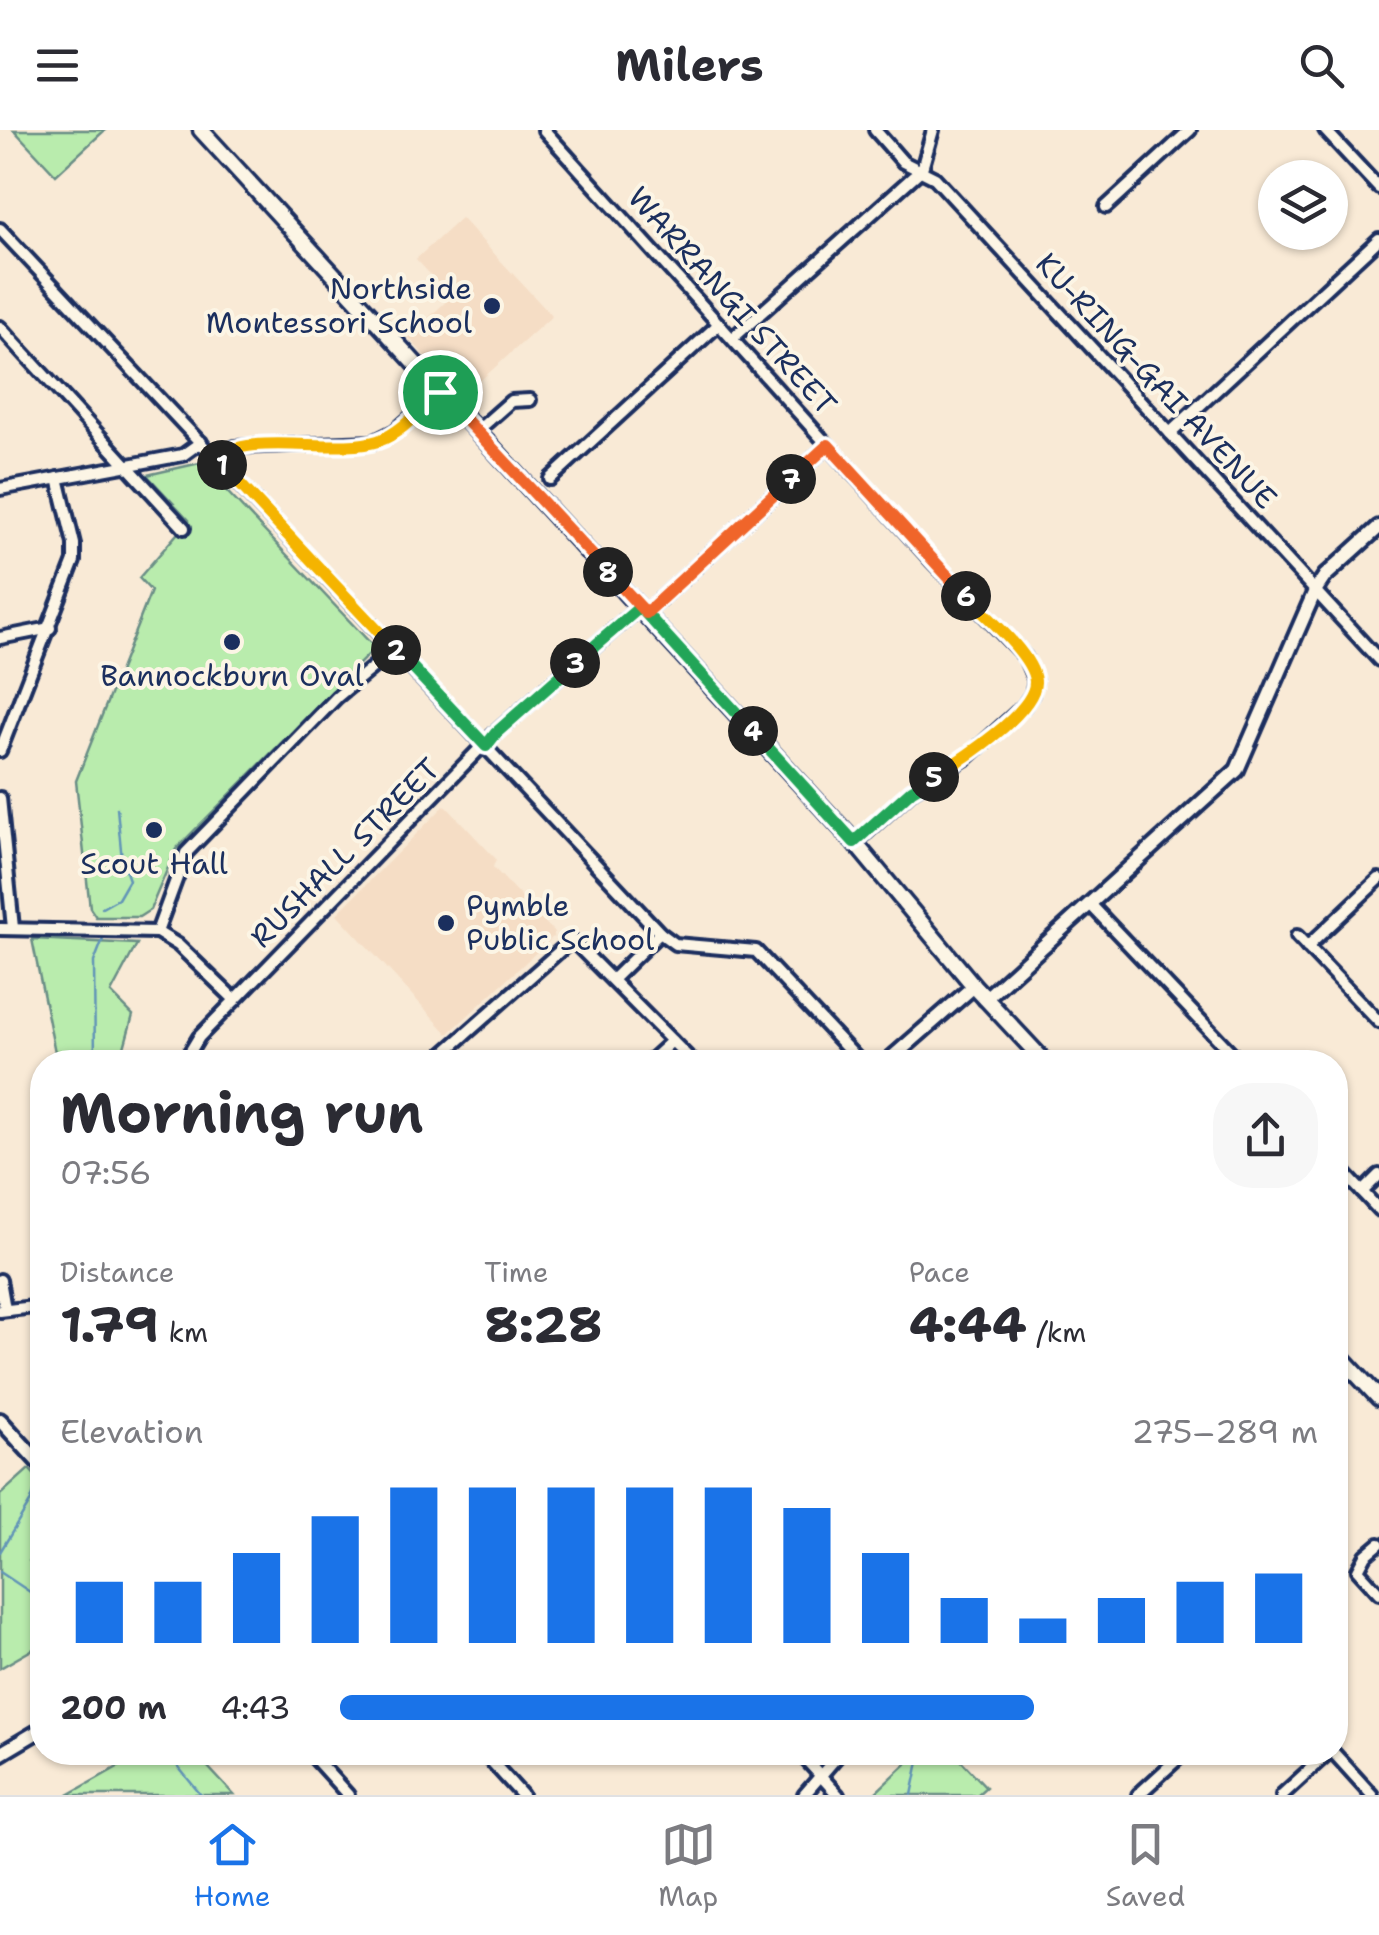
<!DOCTYPE html>
<meta charset="utf-8">
<style>
:root{--surface:#fff;--page:#f7f7f7;--text:#2b2b33;--muted:#7c7c81;--line:#e1e1e2;--accent:#1a73e8}
body{margin:0;font-family:"Shantell Sans",sans-serif;background:var(--page);color:var(--text);height:100vh;display:flex;flex-direction:column;font-size:38px;white-space:nowrap}
*{box-sizing:border-box;margin:0}
p{font-size:32px;color:var(--muted)}
.icon{flex:none;width:55px;height:55px;fill:none;stroke:currentColor;stroke-width:2;stroke-linecap:round;stroke-linejoin:round}
.map{position:relative;flex:1;overflow:hidden}
.panel{position:absolute;left:30px;top:920px;width:1318px;height:715px;display:flex;flex-direction:column;background:var(--surface);border-radius:40px;box-shadow:0 2px 8px #0004}
.panel>*{flex:none}
.buttons{position:absolute;left:1258px;top:30px;display:grid;gap:20px}
.buttons a{display:grid;place-items:center;width:90px;height:90px;border-radius:50%;background:var(--surface);box-shadow:0 2px 8px #0004;font-size:50px}
.pin{position:absolute;display:grid;place-items:center;width:85px;height:85px;color:#fff;margin:-42px;border:5px solid #fff;border-radius:50%;box-shadow:0 2px 10px #0007}
.km{position:absolute;width:50px;height:50px;margin:-25px;border-radius:50%;background:#222;color:#fff;font-size:28px;line-height:50px;text-align:center}
.round{display:grid;place-items:center;flex:none;width:105px;height:105px;border-radius:40px;background:var(--page)}
.headline{display:flex;align-items:center;justify-content:space-between;height:170px;padding:0 30px}
h1{font-size:55px;font-weight:700;line-height:75px}
.metrics{display:grid;grid-template-columns:repeat(3,1fr);gap:15px;height:170px;padding:10px 30px}
.metrics div{display:grid;align-content:center}
.metrics b{font-size:50px;font-weight:700}
.metrics small{font-size:28px;font-weight:400}
.metrics p{font-size:28px}
.chart{height:280px;padding:20px 30px}
.chart p{display:flex;justify-content:space-between}
.chart svg{width:100%;height:180px;margin-top:10px;stroke:var(--accent);stroke-width:6}
ul{padding:0 30px;list-style:none;font-size:32px}
li{display:grid;grid-template-columns:160px 120px 1fr;align-items:center;height:75px}
li i{height:25px;border-radius:12px;background:var(--accent)}
header{display:flex;justify-content:space-between;align-items:center;height:130px;padding:0 30px;background:var(--surface);font-size:45px;font-weight:700}
.dock{display:flex;justify-content:space-around;align-items:center;height:140px;border-top:2px solid var(--line);background:var(--surface);font-size:28px;color:var(--muted)}
.dock a{display:grid;justify-items:center;gap:5px}
.dock .current{color:var(--accent)}
.map>svg:first-child{display:block}
.built{fill:#f5ddc5}
.green{fill:#b9ecad;stroke:#6a8e86;stroke-width:2.5}
.lines{fill:none;stroke-linecap:round;stroke-linejoin:round}
.stream{stroke:#6295b7;stroke-width:2.5}
.minor-casing{stroke:#1b2f5e;stroke-width:18}
.tertiary-casing{stroke:#1b2f5e;stroke-width:20}
.secondary-casing{stroke:#1b2f5e;stroke-width:21}
.minor{stroke:#fcf5e5;stroke-width:10}
.tertiary{stroke:#fcf5e5;stroke-width:12}
.secondary{stroke:#fcf5e5;stroke-width:14}
.split-1-casing{stroke:#fff;stroke-width:20}
.split-2-casing{stroke:#fff;stroke-width:20}
.split-3-casing{stroke:#fff;stroke-width:20}
.split-4-casing{stroke:#fff;stroke-width:20}
.split-5-casing{stroke:#fff;stroke-width:20}
.split-6-casing{stroke:#fff;stroke-width:20}
.split-7-casing{stroke:#fff;stroke-width:20}
.split-8-casing{stroke:#fff;stroke-width:20}
.split-9-casing{stroke:#fff;stroke-width:20}
.split-1{stroke:#f5b400;stroke-width:12}
.split-2{stroke:#f5b400;stroke-width:12}
.split-3{stroke:#22a559;stroke-width:12}
.split-4{stroke:#22a559;stroke-width:12}
.split-5{stroke:#22a559;stroke-width:12}
.split-6{stroke:#f5b400;stroke-width:12}
.split-7{stroke:#f0652b;stroke-width:12}
.split-8{stroke:#f0652b;stroke-width:12}
.split-9{stroke:#f0652b;stroke-width:12}
.poi-dot{fill:#1b2f5e;stroke:#fcf5e5;stroke-width:4}
.labels{text-anchor:middle;stroke-width:8;stroke-linejoin:round;paint-order:stroke}
.poi-label{font-size:30px;fill:#1b2f5e;stroke:#fcf5e5}
.street-label{font-size:30px;fill:#1b2f5e;stroke:#fcf5e5}
</style>
<header><svg class="icon" aria-label="menu" viewBox="0 0 24 24"><path d="M4 6h16M4 12h16M4 18h16"/></svg>Milers<svg class="icon" aria-label="search" viewBox="0 0 24 24"><circle cx="10" cy="10" r="6"/><path d="M15 15l6 6"/></svg></header>
<div class="map">
<svg width="1379" height="1665" viewBox="0 0 1379 1665">
<rect width="100%" height="100%" fill="#f9ead6"/>
<filter id="ink" filterUnits="userSpaceOnUse"><feTurbulence type="fractalNoise" baseFrequency=".01" numOctaves="2"/><feDisplacementMap in="SourceGraphic" scale="20" xChannelSelector="R" yChannelSelector="G"/><feConvolveMatrix kernelMatrix="1 2 1 2 8 2 1 2 1" color-interpolation-filters="sRGB"/></filter>
<g filter="url(#ink)">
<g class="built">
<path d="M461 88 552 186 462 267 408 207 451 167 416 129Z"/>
<path d="M445 675 496 729 493 737 554 802V806L448 904 337 784Z"/>
</g>
<g class="green">
<path d="M14 0H105L56 45Z"/>
<path d="M200 333 375 518 176 719 150 780 139 787H96L90 778 76 651 151 461 139 448 189 390 147 345Z"/>
<path d="M32 809 137 814 111 863 133 885 120 932H57Z"/>
<path d="M29 1339 42 1353V1425L30 1431 42 1438V1514L0 1538V1365Z"/>
<path d="M136 1623H195L234 1665H68L137 1626Z"/>
<path d="M910 1623H954L986 1657 977 1665H873L908 1632Z"/>
</g>
<g class="lines">
<g class="stream">
<path d="M102 778 118 769 129 750 122 730 117 678"/>
<path d="M95 932 94 832 103 809"/>
<path d="M0 1422 31 1371 41 1342"/>
<path d="M0 1442 42 1470"/>
<path d="M166 1622 201 1665"/>
<path d="M912 1665 921 1622"/>
</g>
<defs>
<g id="minor">
<path d="M544 0 932 431 1025 527 1035 551 1032 564 1024 576 968 627 913 660 855 713"/>
<path d="M875 0 903 32 935 48 1379 530"/>
<path d="M1325 0 1379 58"/>
<path d="M922 39 933 0"/>
<path d="M1106 77 1190 0"/>
<path d="M0 99 660 803 675 814 756 821 860 932"/>
<path d="M0 197 184 398"/>
<path d="M733 208 922 39"/>
<path d="M477 301 511 271 530 270"/>
<path d="M1170 303 1379 109"/>
<path d="M216 329 235 317 373 312 395 301 440 262"/>
<path d="M550 349 719 194"/>
<path d="M0 359 183 325 201 312"/>
<path d="M646 483 828 315"/>
<path d="M0 508 50 498"/>
<path d="M0 621 74 431V414L58 348"/>
<path d="M0 668 13 798"/>
<path d="M1090 774 1240 932"/>
<path d="M0 799 157 802 178 815 235 870"/>
<path d="M157 802 186 723 337 567 395 519"/>
<path d="M1297 806 1379 892"/>
<path d="M1307 817 1379 749"/>
<path d="M613 849 660 803"/>
<path d="M184 932 199 907 495 603 640 477"/>
<path d="M434 932 572 810 693 932"/>
<path d="M649 932 672 911"/>
<path d="M1335 1033 1379 1080"/>
<path d="M1362 1062 1379 1045"/>
<path d="M0 1150 5 1179"/>
<path d="M0 1181 42 1176"/>
<path d="M1379 1414 1366 1425 1358 1440 1379 1463"/>
<path d="M309 1622 348 1665"/>
<path d="M483 1622 522 1665"/>
<path d="M799 1622 838 1665"/>
<path d="M1333 1622 1372 1665"/>
<path d="M804 1665 841 1622"/>
<path d="M1138 1665 1185 1622"/>
<path d="M1282 1665 1329 1622"/>
</g>
<g id="tertiary">
<path d="M985 869 1237 640 1315 461 1325 446 1379 397"/>
<path d="M887 932 974 856"/>
<path d="M0 1290 42 1336"/>
<path d="M0 1624 42 1599"/>
</g>
<g id="secondary">
<path d="M201 0 855 713 974 856 1045 932"/>
<path d="M1335 1221 1379 1268"/>
</g>
</defs>
<use href="#minor" class="minor-casing"/>
<use href="#tertiary" class="tertiary-casing"/>
<use href="#secondary" class="secondary-casing"/>
<use href="#minor" class="minor"/>
<use href="#tertiary" class="tertiary"/>
<use href="#secondary" class="secondary"/>
</g>
</g>
<g class="lines" filter="url(#ink)">
<defs>
<path id="split-1" d="M222 335 216 329C246 300 336 325 378 311 402 303 422 278 440 262"/>
<path id="split-2" d="M222 335 396 520"/>
<path id="split-3" d="M396 520 486 616 496 603 575 533"/>
<path id="split-4" d="M575 533 640 477 753 601"/>
<path id="split-5" d="M753 601 854 712 912 660 934 647"/>
<path id="split-6" d="M934 647C958 632 1037 582 1035 551 1033 525 984 484 966 466"/>
<path id="split-7" d="M791 349 828 315 966 466"/>
<path id="split-8" d="M608 442 646 483 791 349"/>
<path id="split-9" d="M440 262 608 442"/>
</defs>
<use href="#split-1" class="split-1-casing"/>
<use href="#split-2" class="split-2-casing"/>
<use href="#split-3" class="split-3-casing"/>
<use href="#split-4" class="split-4-casing"/>
<use href="#split-5" class="split-5-casing"/>
<use href="#split-6" class="split-6-casing"/>
<use href="#split-7" class="split-7-casing"/>
<use href="#split-8" class="split-8-casing"/>
<use href="#split-9" class="split-9-casing"/>
<use href="#split-1" class="split-1"/>
<use href="#split-2" class="split-2"/>
<use href="#split-3" class="split-3"/>
<use href="#split-4" class="split-4"/>
<use href="#split-5" class="split-5"/>
<use href="#split-6" class="split-6"/>
<use href="#split-7" class="split-7"/>
<use href="#split-8" class="split-8"/>
<use href="#split-9" class="split-9"/>
</g>
<g class="poi-dot">
<circle cx="492" cy="176" r="10"/>
<circle cx="232" cy="512" r="10"/>
<circle cx="154" cy="700" r="10"/>
<circle cx="446" cy="793" r="10"/>
</g>
<g class="labels">
<g class="poi-label">
<text x="472" y="169" text-anchor="end">Northside<tspan x="472" dy="34">Montessori School</tspan></text>
<text x="232" y="556">Bannockburn Oval</text>
<text x="154" y="744">Scout Hall</text>
<text x="466" y="786" text-anchor="start">Pymble<tspan x="466" dy="34">Public School</tspan></text>
</g>
<g class="street-label">
<text transform="translate(732 171) rotate(48)" y="10">WARRANGI STREET</text>
<text transform="translate(1156 251) rotate(47)" y="10">KU-RING-GAI AVENUE</text>
<text transform="translate(345 723) rotate(-45)" y="10">RUSHALL STREET</text>
</g>
</g>
</svg>
<div class="buttons">
<a><svg class="icon" aria-label="layers" viewBox="0 0 24 24"><path d="M12 4l9 5-9 5-9-5zM3 14l9 5 9-5"/></svg></a>
</div>
<div class="pin" style="left:440px;top:262px;background:#1e9e55"><svg class="icon" aria-label="arrive" viewBox="0 0 24 24"><path d="M6 21V4h12l-3 4 3 4H6"/></svg></div>
<b class="km" style="left:222px;top:335px">1</b>
<b class="km" style="left:396px;top:520px">2</b>
<b class="km" style="left:575px;top:533px">3</b>
<b class="km" style="left:753px;top:601px">4</b>
<b class="km" style="left:934px;top:647px">5</b>
<b class="km" style="left:966px;top:466px">6</b>
<b class="km" style="left:791px;top:349px">7</b>
<b class="km" style="left:608px;top:442px">8</b>
<section class="panel">
<div class="headline"><div><h1>Morning run</h1><p>07:56</p></div><a class="round"><svg class="icon" aria-label="share" viewBox="0 0 24 24"><path d="M12 15V3M7 8l5-5 5 5M5 13v7h14v-7"/></svg></a></div>
<div class="metrics">
<div><p>Distance</p><b>1.79<small> km</small></b></div>
<div><p>Time</p><b>8:28</b></div>
<div><p>Pace</p><b>4:44<small> /km</small></b></div>
</div>
<div class="chart"><p><span>Elevation</span>275–289 m</p>
<svg viewBox="0 0 160 44" preserveAspectRatio="none"><path d="M5 44V29M15 44V29M25 44V22M35 44V13M45 44V6M55 44V6M65 44V6M75 44V6M85 44V6M95 44V11M105 44V22M115 44V33M125 44V38M135 44V33M145 44V29M155 44V27"/></svg>
</div>
<ul>
<li><b>200 m</b>4:43<i style="width:71%"></i></li>
</ul>
</section>
</div>
<nav class="dock">
<a class="current"><svg class="icon" aria-label="home" viewBox="0 0 24 24"><path d="M3 11l9-7 9 7M6 9v11h12V9"/></svg>Home</a>
<a><svg class="icon" aria-label="map" viewBox="0 0 24 24"><path d="M3 6l6-2 6 2 6-2v14l-6 2-6-2-6 2zM9 4v14M15 6v14"/></svg>Map</a>
<a><svg class="icon" aria-label="saved" viewBox="0 0 24 24"><path d="M7 4h10v16l-5-4-5 4z"/></svg>Saved</a>
</nav>
